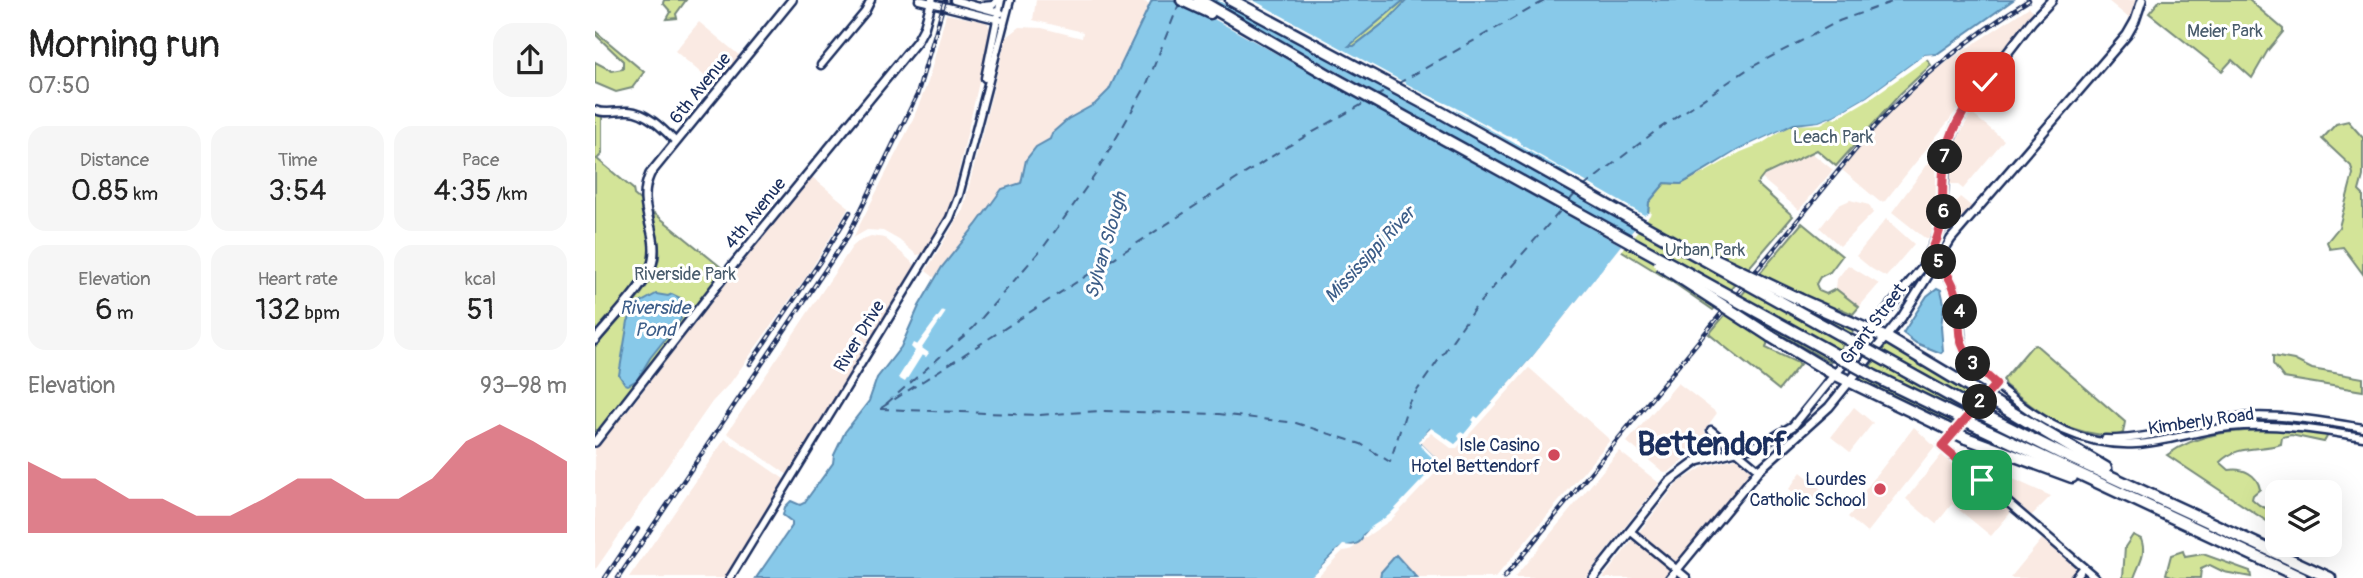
<!DOCTYPE html>
<meta charset="utf-8">
<style>
:root{--surface:#fff;--page:#f6f6f6;--text:#222;--muted:#767676;--accent:#d1495b}
body{margin:0;font-family:Pangolin,sans-serif;background:var(--page);color:var(--text);height:100vh;display:flex;flex-direction:column;font-size:26px;white-space:nowrap}
*{box-sizing:border-box;margin:0}
p{font-size:23px;color:var(--muted)}
.icon{flex:none;width:38px;height:38px;fill:none;stroke:currentColor;stroke-width:2;stroke-linecap:round;stroke-linejoin:round}
.map{position:relative;flex:1;overflow:hidden}
.details{display:flex;flex-direction:column;background:var(--surface);width:595px}
.details>*{flex:none}
.buttons{position:absolute;left:1670px;top:480px;display:grid;gap:14px}
.buttons a{display:grid;place-items:center;width:77px;height:77px;border-radius:14px;background:var(--surface);box-shadow:0 7px 28px #0002;font-size:35px}
.pin{position:absolute;display:grid;place-items:center;width:60px;height:60px;color:#fff;margin:-30px;border-radius:14px;box-shadow:0 4px 10px #0006}
.km{position:absolute;width:35px;height:35px;margin:-18px;border-radius:50%;background:#222;color:#fff;font-size:19px;line-height:35px;text-align:center}
.round{display:grid;place-items:center;flex:none;width:74px;height:74px;border-radius:21px;background:var(--page)}
.head{display:flex;align-items:center;justify-content:space-between;height:119px;padding:0 28px}
h1{font-size:38px;font-weight:600;line-height:52px}
.metrics{display:grid;grid-template-columns:repeat(3,1fr);gap:10px;height:119px;padding:7px 28px}
.metrics div{display:grid;align-content:center;border-radius:18px;background:var(--page);text-align:center}
.metrics b{font-size:30px;font-weight:600}
.metrics small{font-size:19px;font-weight:400}
.metrics p{font-size:19px}
.chart{height:196px;padding:14px 28px}
.chart p{display:flex;justify-content:space-between}
.chart svg{width:100%;height:126px;margin-top:7px;fill:var(--accent);opacity:.7}
main{display:flex;flex:1;min-height:0}
.map>svg:first-child{display:block}
.built{fill:#faeae3}
.green{fill:#d3e498;stroke:#778a7b;stroke-width:2}
.water{fill:#88c9e9;stroke:#5c8bb1;stroke-width:2}
.pier{fill:#fff;fill-rule:evenodd}
.lines{fill:none;stroke-linecap:round;stroke-linejoin:round}
.ferry{stroke:#3c5d88;stroke-width:2;stroke-dasharray:9 7;stroke-linecap:butt}
.secondary-casing{stroke:#1b2f5e;stroke-width:11}
.primary-casing{stroke:#1b2f5e;stroke-width:12}
.highway-casing{stroke:#1b2f5e;stroke-width:15}
.secondary{stroke:#fff;stroke-width:6}
.primary{stroke:#fff;stroke-width:7}
.highway{stroke:#fff;stroke-width:10}
.rail-casing{stroke:#1b2f5e;stroke-width:4.5}
.rail{stroke:#fff;stroke-width:2;stroke-dasharray:5;stroke-linecap:butt}
.highway-bridge-casing{stroke:#1b2f5e;stroke-width:15;stroke-linecap:butt}
.highway-bridge{stroke:#fff;stroke-width:10}
.route-casing{stroke:#fff;stroke-width:14}
.route{stroke:#d1495b;stroke-width:9}
.poi-dot{fill:#d1495b;stroke:#fff;stroke-width:2.5}
.labels{text-anchor:middle;stroke-width:6;stroke-linejoin:round;paint-order:stroke}
.park-label{font-size:18px;fill:#495c6c;stroke:#fff}
.street-label{font-size:18px;fill:#1b2f5e;stroke:#fff}
.poi-label{font-size:18px;fill:#1b2f5e;stroke:#fff;text-anchor:end}
.water-label{font-size:19px;font-style:italic;fill:#3c5d88;stroke:#fff}
.town-label{font-size:32px;font-weight:bold;fill:#1b2f5e;stroke:#fff}
</style>
<main>
<section class="details">
<div class="head"><div><h1>Morning run</h1><p>07:50</p></div><a class="round"><svg class="icon" aria-label="share" viewBox="0 0 24 24"><path d="M12 15V3M7 8l5-5 5 5M5 13v7h14v-7"/></svg></a></div>
<div class="metrics">
<div><p>Distance</p><b>0.85<small> km</small></b></div>
<div><p>Time</p><b>3:54</b></div>
<div><p>Pace</p><b>4:35<small> /km</small></b></div>
</div>
<div class="metrics">
<div><p>Elevation</p><b>6<small> m</small></b></div>
<div><p>Heart rate</p><b>132<small> bpm</small></b></div>
<div><p>kcal</p><b>51</b></div>
</div>
<div class="chart"><p><span>Elevation</span>93–98 m</p>
<svg viewBox="0 0 160 44" preserveAspectRatio="none"><path d="M0 44V19L10 25L20 25L30 32L40 32L50 38L60 38L70 32L80 25L90 25L100 32L110 32L120 25L130 12L140 6L150 12L160 19V44z"/></svg>
</div>
</section>
<div class="map">
<svg width="1768" height="578" viewBox="0 0 1768 578">
<rect width="100%" height="100%" fill="#fff"/>
<filter id="ink" filterUnits="userSpaceOnUse"><feTurbulence type="fractalNoise" baseFrequency=".0143" numOctaves="2"/><feDisplacementMap in="SourceGraphic" scale="14" xChannelSelector="R" yChannelSelector="G"/><feConvolveMatrix kernelMatrix="1 2 1 2 8 2 1 2 1" color-interpolation-filters="sRGB"/></filter>
<g filter="url(#ink)">
<g class="built">
<path d="M441 0H545L555 4 514 90 500 104 473 119 455 139 441 147 431 160 426 183 391 210 390 214 340 278 331 271 368 210 411 38 425 27 447 28 487 38 488 32 438 20Z"/>
<path d="M1512 0H1542L1535 19Z"/>
<path d="M1434 7 1440 12 1290 201 1285 202 1246 169 1283 125 1319 88 1356 59Z"/>
<path d="M351 14 392 22 396 30 355 208 327 254 322 255 304 240 288 231 272 230 258 238 316 124 333 82Z"/>
<path d="M104 22 145 56 120 85 80 51Z"/>
<path d="M1376 113 1409 140 1368 189 1362 184H1354V170L1361 141Z"/>
<path d="M1217 153 1238 170 1204 210 1166 178Z"/>
<path d="M1335 161 1344 168 1343 198 1340 222 1335 239H1331L1297 212Z"/>
<path d="M217 177 254 207 213 274 136 382 117 402 0 570V449L34 409 138 271Z"/>
<path d="M1365 197 1376 206V209L1367 220 1355 208Z"/>
<path d="M1255 200 1274 205 1278 213 1245 246 1225 228 1242 206Z"/>
<path d="M1291 219 1319 244 1291 277 1277 269 1261 256Z"/>
<path d="M276 236 290 238 320 265 193 475 132 433 257 247 265 240Z"/>
<path d="M1253 265 1284 284 1264 307 1241 289 1242 279Z"/>
<path d="M931 365 1015 440 900 578H716L747 547 794 517 843 461 823 443 835 429Z"/>
<path d="M1083 383 1122 413 1109 431 1126 446 1103 452 1087 461 1073 473 1067 471 1032 442Z"/>
<path d="M1259 407 1278 423 1255 452 1236 437Z"/>
<path d="M1319 427 1340 447 1272 533 1253 517 1259 510 1257 507Z"/>
<path d="M130 439 189 479 190 483 132 578H34Z"/>
<path d="M1024 451 1064 483 990 578H919Z"/>
<path d="M1348 453 1417 511 1396 536 1357 504 1341 524 1311 499Z"/>
<path d="M1141 458 1158 472 1069 578H1008L1082 484 1108 467Z"/>
<path d="M1206 472 1226 489 1213 506 1194 489Z"/>
<path d="M1409 475 1456 496 1435 517 1402 484Z"/>
<path d="M1448 538 1480 565 1481 569 1474 578H1415Z"/>
</g>
<g class="green">
<path d="M69 0H91L81 14 82 18 72 19 76 12 68 3Z"/>
<path d="M809 0 812 1 794 19 759 46H753Z"/>
<path d="M1565 0H1654L1688 29V32L1673 50 1657 78 1637 60 1627 71 1554 13Z"/>
<path d="M0 31 49 72 37 88 21 92 0 83V62L17 71 28 69V61L0 34Z"/>
<path d="M1329 55 1336 65 1305 94 1241 166 1222 150 1169 175 1162 184 1198 216 1118 310 1076 281 1024 249 1053 213 1054 202 1070 183 1086 184 1107 173H1092L1198 124 1224 122 1239 116 1272 97Z"/>
<path d="M0 113 7 117V154L2 159 38 189 39 195 46 201 54 239 55 252 53 263 47 276 0 335Z"/>
<path d="M1753 121 1768 138V176L1764 191 1768 195V274L1748 247 1735 249 1732 242 1744 227 1758 174 1756 166 1727 139 1741 124Z"/>
<path d="M59 213 127 268V272L0 436V347C20 323 60 287 64 257 66 242 59 228 59 213Z"/>
<path d="M1207 223 1247 256 1235 272 1225 277 1221 284 1224 291 1231 294 1241 289 1264 307 1258 314 1244 308 1235 318 1260 329 1235 362 1176 329 1171 348 1205 364 1184 390 1114 334Z"/>
<path d="M1292 344 1380 397 1357 425 1265 380Z"/>
<path d="M1441 345 1530 422 1528 433C1520 437 1510 436 1501 434 1461 428 1440 409 1410 385L1408 380 1437 346Z"/>
<path d="M1678 356 1699 360 1717 369 1768 378V391L1689 378 1678 364Z"/>
<path d="M1695 429 1733 435 1729 442 1696 435 1687 437 1686 444C1666 451 1643 444 1625 462L1634 470C1648 468 1662 474 1665 489L1658 495 1657 499 1664 505 1682 514V528L1572 455C1610 428 1650 431 1695 429Z"/>
<path d="M1538 535 1546 539C1552 555 1544 563 1539 578H1528L1530 547Z"/>
<path d="M1588 551 1590 557 1608 554 1655 571 1656 577 1629 572 1615 565 1606 569 1605 578H1582L1571 574 1576 555Z"/>
</g>
<g class="water">
<path d="M557 0H809L754 46H759L794 19 812 0H1418L1342 54 1329 55 1272 97 1239 116 1224 122 1199 124 1144 150 1086 184 1070 183 1054 202 1053 213 938 357 861 445 854 444 835 429 824 442 845 463 794 517 769 534C765 548 756 543 746 548 735 554 725 569 716 578H161L197 526V522L188 515 190 507 196 501 205 505 209 503 238 463 239 455 250 432 274 401 282 378 306 347 324 306 347 267 381 225 407 189 426 183 431 160 441 147 455 139 457 133 473 119 500 104 514 90Z"/>
<path d="M1342 288 1346 290 1349 303 1346 327 1348 351 1346 353 1321 343 1308 333 1332 296Z"/>
<path d="M61 294 73 296 77 294 85 298 86 319 55 358 42 380 33 385 30 384 24 375 33 321 43 304Z"/>
<path d="M801 555 822 578H785L786 572Z"/>
</g>
<g class="pier">
<path d="M580 0H615L1034 235 1040 228 771 79 622 0H658L827 92 861 108 912 136 921 138 928 146 1049 215 1056 211 1055 215 941 360 862 448H856L836 433 828 441 824 444 823 441 836 428 860 444 865 439 863 436 866 432 869 434 879 422 877 420 880 416 883 418 937 357 1026 245 617 18ZM853 107 860 110 973 173 971 175Z"/>
<path d="M1339 54 1273 100 1241 119 1236 118 1226 124 1200 125 1224 122 1239 116 1272 97 1329 55Z"/>
<path d="M1191 128 1166 144 1146 152 1093 182 1144 150Z"/>
<path d="M348 310 351 312 327 348 334 353 331 357 327 355 310 382 303 378 320 351 316 347 318 343 322 345Z"/>
<path d="M827 444 848 465 796 520 768 539V536L776 527 794 515 843 463 825 446Z"/>
<path d="M748 545 761 546 755 550 748 551 721 578H714Z"/>
</g>
<g class="lines">
<g class="ferry">
<path d="M802 84 951 0"/>
<path d="M780 97 794 89"/>
<path d="M988 187 1062 130 1153 69 1244 21 1302 0"/>
<path d="M973 202 981 193"/>
<path d="M291 404 378 328 450 245 500 175 551 86 584 4"/>
<path d="M286 408 690 148 773 101"/>
<path d="M285 409 444 415 504 411 624 414 701 423 766 444 795 462 814 402 880 308 967 209"/>
</g>
<defs>
<g id="secondary">
<path d="M324 0 405 20"/>
<path d="M359 0 406 13"/>
<path d="M387 6 398 5 402 0"/>
<path d="M226 65 270 12 276 0"/>
<path d="M390 78 406 0"/>
<path d="M0 110C12 115 22 110 34 111 52 112 69 130 81 142"/>
<path d="M1336 252C1348 267 1360 284 1364 303 1367 323 1362 342 1375 360 1383 371 1396 380 1406 389 1445 422 1488 447 1541 444 1573 442 1603 430 1635 427 1680 423 1724 430 1768 437"/>
<path d="M1401 384 1347 446 1501 578"/>
<path d="M1116 430 1164 470"/>
<path d="M1510 439C1552 441 1593 424 1633 418 1679 413 1723 420 1768 428"/>
<path d="M1035 531 1092 578"/>
<path d="M135 578 355 218 364 195 415 0"/>
<path d="M1479 578 1488 567"/>
</g>
<g id="primary">
<path d="M0 340C15 321 54 283 58 260 64 229 40 207 55 174L197 0"/>
<path d="M0 442 134 270 322 41 329 28 337 0"/>
<path d="M998 578 1074 482 1102 461 1168 444 1198 426 1329 265 1346 229 1351 152 1362 123 1376 100 1437 21 1457 0"/>
<path d="M1075 578 1164 470 1234 407 1307 317 1356 239 1532 35 1540 21 1547 0"/>
</g>
<g id="highway">
<path d="M587 0 615 13"/>
<path d="M604 0 735 76 1036 242"/>
<path d="M636 0 847 113 1047 225"/>
<path d="M1206 300 1294 339 1381 391"/>
<path d="M1175 336 1235 372 1351 428"/>
<path d="M1401 403 1511 468"/>
<path d="M1393 417 1467 454 1735 578"/>
<path d="M1384 427 1707 578"/>
<path d="M1371 438 1477 477"/>
</g>
</defs>
<use href="#secondary" class="secondary-casing"/>
<use href="#primary" class="primary-casing"/>
<use href="#highway" class="highway-casing"/>
<use href="#secondary" class="secondary"/>
<use href="#primary" class="primary"/>
<use href="#highway" class="highway"/>
<defs>
<g id="rail">
<path d="M155 364 224 263 255 212"/>
<path d="M10 578 43 529"/>
<path d="M23 578 253 236 322 95 350 0"/>
<path d="M909 578 1280 126C1325 77 1378 35 1434 0"/>
</g>
</defs>
<use href="#rail" class="rail-casing"/>
<use href="#rail" class="rail"/>
<defs>
<g id="highway-bridge">
<path d="M1047 225 1393 417"/>
<path d="M1036 242 1279 376 1384 427"/>
<path d="M1120 259 1206 300"/>
<path d="M1064 264 1175 336"/>
<path d="M1381 391 1401 403"/>
<path d="M1351 428 1371 438"/>
</g>
</defs>
<use href="#highway-bridge" class="highway-bridge-casing"/>
<use href="#highway-bridge" class="highway-bridge"/>
</g>
</g>
<g class="lines" filter="url(#ink)">
<defs>
<path id="route" d="M1387 480 1347 446 1401 384C1382 368 1364 353 1364 326 1365 315 1365 305 1361 294 1357 279 1346 264 1336 252 1353 220 1345 199 1349 166 1352 134 1370 107 1390 82"/>
</defs>
<use href="#route" class="route-casing"/>
<use href="#route" class="route"/>
</g>
<g class="poi-dot">
<circle cx="959" cy="455" r="7"/>
<circle cx="1285" cy="489" r="7"/>
</g>
<g class="labels">
<g class="park-label">
<text x="1630" y="37">Meier Park</text>
<text x="1238" y="143">Leach Park</text>
<text x="1110" y="256">Urban Park</text>
<text x="90" y="280">Riverside Park</text>
</g>
<g class="street-label">
<text transform="translate(105 88) rotate(-51)" y="6">6th Avenue</text>
<text transform="translate(160 213) rotate(-51)" y="6">4th Avenue</text>
<text transform="translate(1278 324) rotate(-53)" y="6">Grant Street</text>
<text transform="translate(264 336) rotate(-59)" y="6">River Drive</text>
<text transform="translate(1606 421) rotate(-8)" y="6">Kimberly Road</text>
</g>
<g class="poi-label">
<text x="945" y="451">Isle Casino<tspan x="945" dy="21">Hotel Bettendorf</tspan></text>
<text x="1271" y="485">Lourdes<tspan x="1271" dy="21">Catholic School</tspan></text>
</g>
<g class="water-label">
<text transform="translate(510 245) rotate(-74)" y="7">Sylvan Slough</text>
<text transform="translate(774 254) rotate(-47)" y="7">Mississippi River</text>
<text x="60" y="314">Riverside<tspan x="60" dy="22">Pond</tspan></text>
</g>
<g class="town-label">
<text x="1117" y="455">Bettendorf</text>
</g>
</g>
</svg>
<div class="buttons">
<a><svg class="icon" aria-label="layers" viewBox="0 0 24 24"><path d="M12 4l9 5-9 5-9-5zM3 14l9 5 9-5"/></svg></a>
</div>
<div class="pin" style="left:1387px;top:480px;background:#1e9e55"><svg class="icon" aria-label="arrive" viewBox="0 0 24 24"><path d="M6 21V4h12l-3 4 3 4H6"/></svg></div>
<div class="pin" style="left:1390px;top:82px;background:#d93025"><svg class="icon" aria-label="check" viewBox="0 0 24 24"><path d="M5 12l5 5 9-10"/></svg></div>
<b class="km" style="left:1385px;top:402px">2</b>
<b class="km" style="left:1378px;top:364px">3</b>
<b class="km" style="left:1365px;top:312px">4</b>
<b class="km" style="left:1344px;top:262px">5</b>
<b class="km" style="left:1349px;top:212px">6</b>
<b class="km" style="left:1350px;top:157px">7</b>
</div>
</main>
